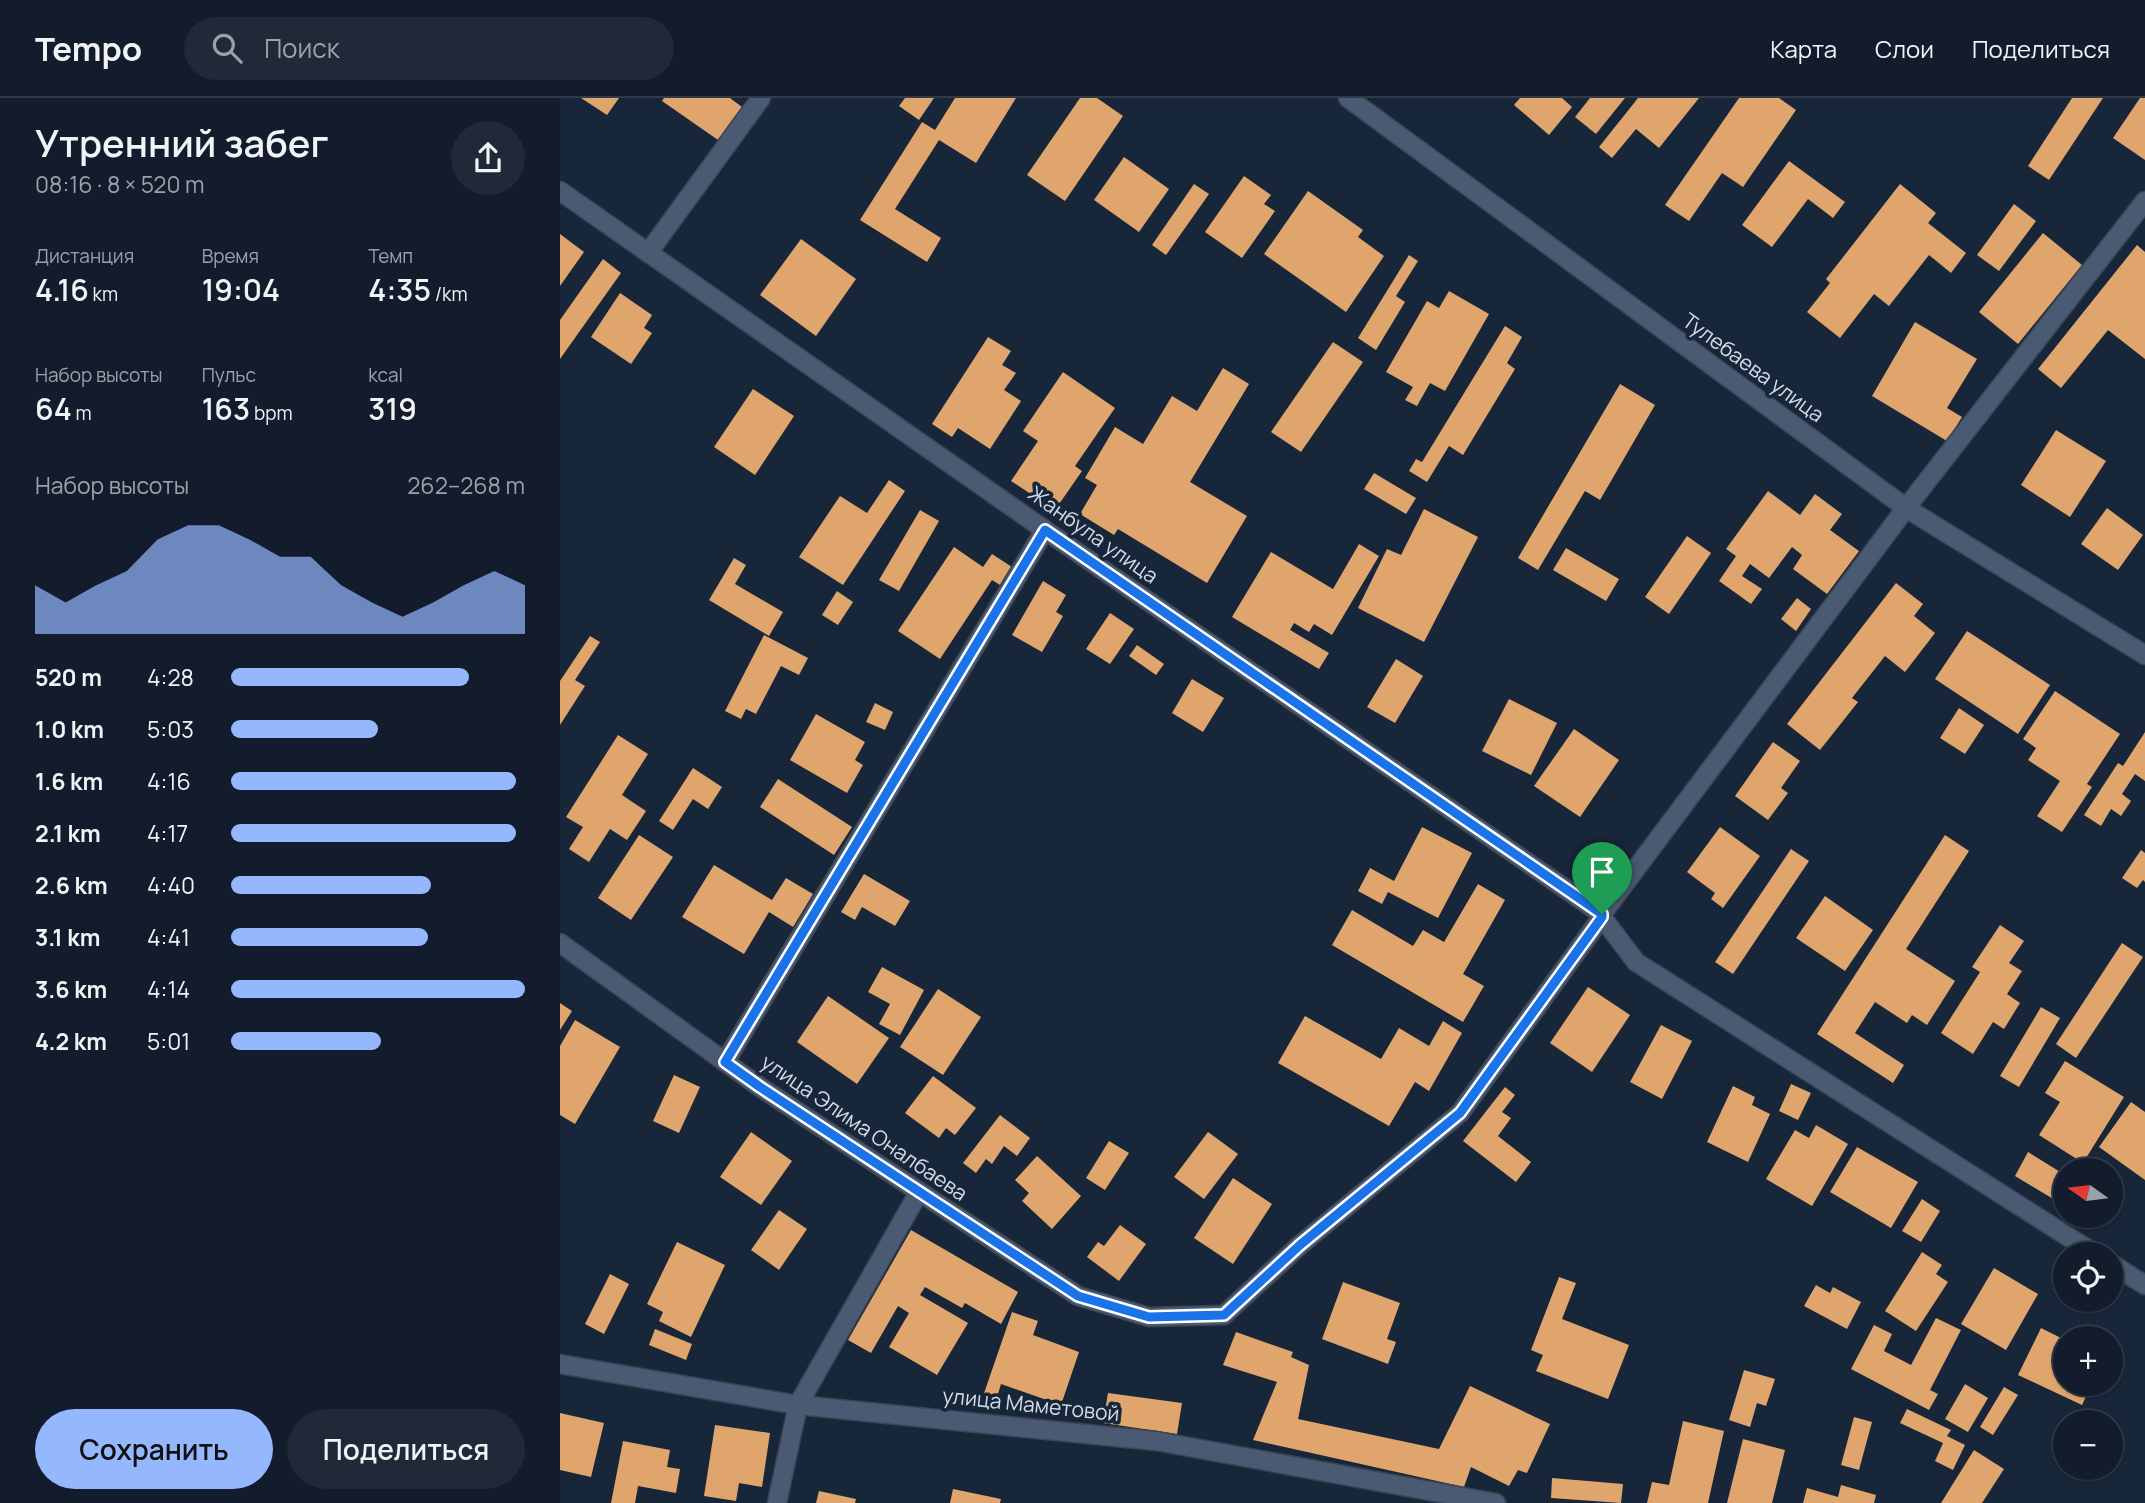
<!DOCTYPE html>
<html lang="ru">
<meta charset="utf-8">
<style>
:root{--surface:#121c2c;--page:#1f2938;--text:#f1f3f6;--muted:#9ca1a9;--line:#313a48;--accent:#94b7fd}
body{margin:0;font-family:Manrope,sans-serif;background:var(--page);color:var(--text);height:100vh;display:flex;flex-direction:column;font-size:26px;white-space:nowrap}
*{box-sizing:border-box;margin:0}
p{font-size:23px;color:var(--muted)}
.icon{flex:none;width:38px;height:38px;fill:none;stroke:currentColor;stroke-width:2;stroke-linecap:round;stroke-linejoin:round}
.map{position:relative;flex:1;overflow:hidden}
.drawer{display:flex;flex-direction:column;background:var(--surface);width:560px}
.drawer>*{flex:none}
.needle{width:46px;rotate:284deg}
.buttons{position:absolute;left:1493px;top:1060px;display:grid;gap:14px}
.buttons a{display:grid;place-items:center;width:70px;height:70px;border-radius:50%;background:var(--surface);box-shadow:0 2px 5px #0004,0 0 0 2px var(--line);font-size:35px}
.pin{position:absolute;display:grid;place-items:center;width:60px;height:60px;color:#fff;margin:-72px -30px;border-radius:50% 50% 50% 0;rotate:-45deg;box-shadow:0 0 7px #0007}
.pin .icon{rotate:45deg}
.round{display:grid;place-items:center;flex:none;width:74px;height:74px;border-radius:37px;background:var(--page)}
.head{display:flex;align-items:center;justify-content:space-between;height:119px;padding:0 35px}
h1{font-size:38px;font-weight:600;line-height:52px}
.metrics{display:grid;grid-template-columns:repeat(3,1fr);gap:10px;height:119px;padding:7px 35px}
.metrics div{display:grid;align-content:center}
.metrics b{font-size:30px;font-weight:600}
.metrics small{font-size:19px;font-weight:400}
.metrics p{font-size:19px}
.chart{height:196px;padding:14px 35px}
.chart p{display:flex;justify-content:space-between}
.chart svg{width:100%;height:126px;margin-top:7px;fill:var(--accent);opacity:.7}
.primary-button{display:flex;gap:14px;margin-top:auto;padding:14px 35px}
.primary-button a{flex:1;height:80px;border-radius:42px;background:var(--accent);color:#111;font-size:28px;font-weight:600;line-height:80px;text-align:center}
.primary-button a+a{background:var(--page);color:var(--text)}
ul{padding:0 35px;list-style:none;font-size:23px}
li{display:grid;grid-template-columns:112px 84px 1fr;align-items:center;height:52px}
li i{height:18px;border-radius:9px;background:var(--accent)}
header{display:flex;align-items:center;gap:42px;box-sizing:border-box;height:98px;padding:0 35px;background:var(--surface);border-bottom:2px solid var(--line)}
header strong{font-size:33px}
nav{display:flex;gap:38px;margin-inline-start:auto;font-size:24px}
.search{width:490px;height:63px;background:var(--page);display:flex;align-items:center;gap:18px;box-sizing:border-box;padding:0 24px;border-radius:38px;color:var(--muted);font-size:26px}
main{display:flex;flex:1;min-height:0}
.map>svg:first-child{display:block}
.building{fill:#e0a56c}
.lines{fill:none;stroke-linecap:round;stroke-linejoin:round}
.minor-casing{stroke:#394455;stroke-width:21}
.minor{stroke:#4a5a72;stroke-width:18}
.route-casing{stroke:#fff;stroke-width:14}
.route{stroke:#1a73e8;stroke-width:9}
.labels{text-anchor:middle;stroke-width:7;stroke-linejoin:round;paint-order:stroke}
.street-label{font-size:21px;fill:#d2dce9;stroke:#18263a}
</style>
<header>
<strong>Tempo</strong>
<div class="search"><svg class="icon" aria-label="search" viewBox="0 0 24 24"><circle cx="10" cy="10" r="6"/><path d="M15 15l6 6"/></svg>Поиск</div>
<nav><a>Карта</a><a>Слои</a><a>Поделиться</a></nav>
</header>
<main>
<section class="drawer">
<div class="head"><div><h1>Утренний забег</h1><p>08:16 · 8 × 520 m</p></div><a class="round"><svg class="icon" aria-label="share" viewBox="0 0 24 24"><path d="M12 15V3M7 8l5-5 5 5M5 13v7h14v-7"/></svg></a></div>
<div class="metrics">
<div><p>Дистанция</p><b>4.16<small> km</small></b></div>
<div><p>Время</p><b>19:04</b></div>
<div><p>Темп</p><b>4:35<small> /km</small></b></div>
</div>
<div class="metrics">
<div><p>Набор высоты</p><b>64<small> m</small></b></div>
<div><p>Пульс</p><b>163<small> bpm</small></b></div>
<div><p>kcal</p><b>319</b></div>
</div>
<div class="chart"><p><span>Набор высоты</span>262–268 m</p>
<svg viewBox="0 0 160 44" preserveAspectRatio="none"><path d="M0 44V27L10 33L20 27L30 22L40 11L50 6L60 6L70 11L80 17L90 17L100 27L110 33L120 38L130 33L140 27L150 22L160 27V44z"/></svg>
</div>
<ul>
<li><b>520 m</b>4:28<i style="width:81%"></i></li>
<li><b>1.0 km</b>5:03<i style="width:50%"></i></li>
<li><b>1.6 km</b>4:16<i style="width:97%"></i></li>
<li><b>2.1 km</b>4:17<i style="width:97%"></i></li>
<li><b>2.6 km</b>4:40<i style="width:68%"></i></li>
<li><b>3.1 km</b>4:41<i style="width:67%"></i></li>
<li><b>3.6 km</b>4:14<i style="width:100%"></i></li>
<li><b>4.2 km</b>5:01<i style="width:51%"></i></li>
</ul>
<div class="primary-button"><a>Сохранить</a><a>Поделиться</a></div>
</section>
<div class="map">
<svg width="1585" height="1405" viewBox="0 0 1585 1405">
<rect width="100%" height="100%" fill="#18263a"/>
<g class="building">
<path d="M21 0H59L47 17Z"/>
<path d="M104 0H170L182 9 158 42 102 3Z"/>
<path d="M345 0H374L359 22 339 8Z"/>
<path d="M395 0H456L416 65 379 42 335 111 381 140 367 164 300 122 362 24 375 32Z"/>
<path d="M520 0H537L563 18 505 103 467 77Z"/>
<path d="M960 0H1002L1012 9 989 37 954 7Z"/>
<path d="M1030 0H1065L1036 36 1015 19Z"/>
<path d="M1078 0H1139L1099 50 1076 31 1052 60 1039 49Z"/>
<path d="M1179 0H1219L1236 12 1183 89 1162 75 1129 123 1105 107Z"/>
<path d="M1512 0H1543L1489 82 1468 68Z"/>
<path d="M1580 0H1585V62L1553 40Z"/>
<path d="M564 59 609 91 579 134 534 102Z"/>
<path d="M1229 63 1285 104 1273 120 1248 101 1212 149 1182 127Z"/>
<path d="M684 78 711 97 704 106 715 113 682 160 645 134Z"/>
<path d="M634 86 649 96 606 157 592 147Z"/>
<path d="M1340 86 1376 115 1368 125 1406 155 1391 175 1369 157 1329 208 1314 196 1280 240 1247 214 1270 185 1266 181Z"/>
<path d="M748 93 803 132 798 139 824 158 786 214 704 156Z"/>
<path d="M1454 106 1476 123 1439 173 1417 157Z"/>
<path d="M1483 135 1522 167 1458 246 1419 214Z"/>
<path d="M0 136 24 154 0 188Z"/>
<path d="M241 141 296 181 256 238 200 197Z"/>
<path d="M1577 147 1585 154V261L1548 232 1501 290 1478 271Z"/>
<path d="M849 157 858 163 836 198 845 204 816 252 798 240Z"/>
<path d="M43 161 61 175 0 261V222Z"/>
<path d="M889 193 929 216 885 293 870 285 857 308 845 302 853 289 826 274 867 203 879 210Z"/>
<path d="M60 195 92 217 84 230 92 235 71 266 31 239Z"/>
<path d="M1355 224 1417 261 1387 310 1402 319 1387 343 1312 298Z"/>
<path d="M945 228 962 239 947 265 955 271 903 357 889 348 867 384 849 373 856 361 862 364Z"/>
<path d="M428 239 451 253 442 267 456 275 444 292 461 303 430 351 398 330 392 339 372 326Z"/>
<path d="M773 244 803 264 741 354 711 334Z"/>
<path d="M663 270 689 286 630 384 687 418 647 485 558 431 554 437 520 416 537 387 525 380 555 329 583 346 612 298 637 313Z"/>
<path d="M503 274 555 310 515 368 522 373 495 412 451 383 478 343 463 333Z"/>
<path d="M1060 286 1095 307 1040 402 1025 393 978 472 958 460Z"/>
<path d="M193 291 234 318 195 377 154 349Z"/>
<path d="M1496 332 1546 363 1510 419 1461 387Z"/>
<path d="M814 375 856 400 846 416 804 391Z"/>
<path d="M329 382 345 393 283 487 239 459 280 398 307 415Z"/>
<path d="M1208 393 1240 417 1255 396 1282 416 1270 432 1299 453 1267 496 1233 471 1242 457 1232 449 1209 480 1190 466 1182 478 1202 491 1191 506 1159 483 1176 458 1166 451Z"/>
<path d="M1547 410 1583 437 1558 472 1521 446Z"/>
<path d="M864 411 918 439 864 544 798 510 827 451 841 457Z"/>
<path d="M360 412 379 423 339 493 319 482Z"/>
<path d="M1127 438 1151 455 1109 516 1085 499Z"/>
<path d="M799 446 819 458 772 537 754 526 749 534 734 525 730 532 769 555 759 571 672 519 711 454 773 491Z"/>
<path d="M394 449 423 469 432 456 452 469 440 487 432 482 380 561 338 533Z"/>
<path d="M1006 450 1059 481 1046 503 993 472Z"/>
<path d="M174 460 186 467 175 486 223 514 209 538 149 502Z"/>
<path d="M483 483 506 497 496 514 503 518 482 554 452 537Z"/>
<path d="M1336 485 1363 506 1354 518 1375 535 1345 574 1325 558 1292 600 1298 604 1260 652 1227 626Z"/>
<path d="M277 493 293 504 278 527 262 517Z"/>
<path d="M1237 500 1251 511 1236 533 1221 521Z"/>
<path d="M550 515 574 531 550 566 526 551Z"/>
<path d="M1407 533 1490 587 1458 636 1375 581Z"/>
<path d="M204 537 248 560 239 577 221 568 196 616 186 611 181 621 165 613Z"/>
<path d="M30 538 40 544 15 582 25 588 0 627V583Z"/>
<path d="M577 547 604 566 596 577 569 558Z"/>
<path d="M836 561 863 578 835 625 807 609Z"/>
<path d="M632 581 664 600 643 634 612 615Z"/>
<path d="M1495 593 1560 636 1527 686 1532 689 1502 734 1477 718 1500 683 1468 662 1476 650 1463 641Z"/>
<path d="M949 601 997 625 971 677 922 653Z"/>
<path d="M315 605 333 614 325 632 306 624Z"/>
<path d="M1399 610 1424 627 1405 656 1380 640Z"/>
<path d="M256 616 305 644 295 662 303 667 287 695 230 662Z"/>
<path d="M1014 631 1059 662 1020 719 974 688Z"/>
<path d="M1585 634V683L1575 676 1562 696 1571 703 1561 718 1551 711 1541 728 1524 717 1558 665 1563 668Z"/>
<path d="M58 637 88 656 62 697 86 713 67 742 50 731 29 764 9 751 23 729 6 719Z"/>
<path d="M1213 644 1240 663 1221 690 1228 695 1208 722 1175 698Z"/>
<path d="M133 670 162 689 148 711 133 701 113 732 99 723Z"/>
<path d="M218 681 292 729 274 757 200 709Z"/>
<path d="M862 729 912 755 878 820 828 794 822 806 798 793 810 770 834 783Z"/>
<path d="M1160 729 1200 758 1163 810 1151 801 1155 795 1127 774Z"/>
<path d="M79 737 113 759 71 822 38 800Z"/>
<path d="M1385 737 1409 753 1346 851 1395 883 1367 927 1352 917 1347 925 1315 904 1295 935 1344 967 1333 985 1257 936Z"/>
<path d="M1231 751 1249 763 1173 876 1155 864Z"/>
<path d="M1581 752 1585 755V784L1583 782 1577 790 1562 780Z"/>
<path d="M154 767 212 802 226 780 253 796 233 829 209 814 184 856 122 819Z"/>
<path d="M304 776 350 803 335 828 302 809 295 822 281 814Z"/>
<path d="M918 786 945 802 903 876 924 888 903 924 772 847 792 812 853 848 863 832 884 844Z"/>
<path d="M1265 798 1313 832 1285 873 1236 840Z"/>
<path d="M1440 827 1464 843 1449 865 1462 873 1447 896 1460 905 1444 931 1433 924 1413 956 1381 935 1420 874 1412 869Z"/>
<path d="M1562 845 1583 859 1516 960 1496 946Z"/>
<path d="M322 869 364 892 340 937 319 926 330 906 308 894Z"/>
<path d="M1028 889 1070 917 1032 974 990 945Z"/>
<path d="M378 891 421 919 383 977 340 949Z"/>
<path d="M268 898 329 940 297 986 237 944Z"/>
<path d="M0 905 12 913 0 932Z"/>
<path d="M1481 909 1500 920 1459 989 1440 978Z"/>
<path d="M745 918 821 961 839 930 869 948 883 923 902 935 869 993 855 984 829 1028 718 965Z"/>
<path d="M15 922 60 949 15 1026 0 1017V948Z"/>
<path d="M1101 927 1132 943 1102 1001 1070 984Z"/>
<path d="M1505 963 1564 999 1523 1065 1479 1037 1500 1004 1485 995Z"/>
<path d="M114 977 140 989 119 1035 93 1023Z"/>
<path d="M373 978 416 1010 395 1037 386 1030 379 1040 345 1015Z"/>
<path d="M1231 986 1251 995 1238 1022 1219 1013Z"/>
<path d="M1173 988 1195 999 1192 1007 1210 1016 1188 1064 1147 1044Z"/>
<path d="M945 989 955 997 942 1014 951 1020 938 1038 971 1064 956 1084 903 1043Z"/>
<path d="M1571 1004 1585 1014V1082L1539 1049Z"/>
<path d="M440 1017 470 1040 457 1058 444 1048 432 1066 426 1061 416 1075 403 1065Z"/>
<path d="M1256 1027 1288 1046 1252 1108 1206 1081 1235 1032 1249 1040Z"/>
<path d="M191 1034 232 1063 201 1107 160 1079Z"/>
<path d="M648 1034 678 1056 644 1101 614 1079Z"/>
<path d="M549 1043 569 1055 545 1092 526 1080Z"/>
<path d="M1297 1049 1358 1084 1331 1130 1270 1094Z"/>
<path d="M1468 1054 1505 1077V1096L1500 1105 1455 1078Z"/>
<path d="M477 1058 521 1098 492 1131 462 1103 469 1095 455 1082Z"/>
<path d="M673 1080 712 1106 673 1166 634 1140Z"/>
<path d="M1362 1101 1380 1113 1361 1144 1342 1133Z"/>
<path d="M219 1112 247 1131 219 1172 191 1152Z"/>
<path d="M560 1127 586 1146 559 1183 527 1159 538 1144 544 1148Z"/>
<path d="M351 1132 458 1194 441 1226 405 1205 402 1210 365 1189 360 1197 408 1225 377 1277 329 1249 349 1215 338 1208 311 1255 288 1242Z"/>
<path d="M117 1144 165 1167 131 1239 99 1223 103 1214 87 1206Z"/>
<path d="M1362 1154 1382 1167 1376 1176 1388 1184 1356 1233 1325 1213Z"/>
<path d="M1434 1170 1478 1196 1446 1252 1401 1226Z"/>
<path d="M50 1176 69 1186 44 1236 25 1226Z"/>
<path d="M999 1179 1016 1185 1002 1221 1069 1247 1048 1301 976 1273 983 1257 971 1252Z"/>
<path d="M783 1184 840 1205 827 1241 836 1244 828 1266 762 1241Z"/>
<path d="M1256 1187 1270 1195 1273 1189 1301 1204 1287 1231 1244 1208Z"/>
<path d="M452 1214 478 1223 473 1237 519 1254 501 1307 441 1286 434 1309 421 1304Z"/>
<path d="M1376 1220 1401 1232 1370 1292 1378 1296 1369 1312 1291 1271 1314 1227 1332 1236 1324 1253 1351 1267Z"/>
<path d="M1481 1230 1505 1242V1286H1532L1522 1307 1458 1277Z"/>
<path d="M95 1231 132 1246 126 1262 89 1247Z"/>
<path d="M676 1234 733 1254 731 1259 749 1267 738 1321 879 1351 910 1288 990 1326 967 1375 958 1372 949 1388 911 1369 904 1389 693 1342 717 1284 663 1267Z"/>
<path d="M1184 1272 1215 1281 1206 1308 1197 1305 1190 1329 1169 1322Z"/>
<path d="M1405 1286 1428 1300 1408 1334 1385 1321Z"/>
<path d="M1444 1289 1458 1297 1433 1337 1420 1329Z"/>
<path d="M548 1295 622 1305 617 1336 543 1325Z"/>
<path d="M1347 1311 1391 1332 1387 1338 1405 1347 1393 1372 1375 1363 1383 1345 1340 1325Z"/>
<path d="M0 1315 44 1325 31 1379 0 1372Z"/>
<path d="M1294 1319 1312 1324 1299 1372 1281 1367Z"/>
<path d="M1123 1323 1164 1333 1148 1405H1087L1092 1384 1109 1387Z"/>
<path d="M155 1327 210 1335 202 1389 179 1385 176 1403 144 1398Z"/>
<path d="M1183 1341 1225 1352 1212 1405H1167Z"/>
<path d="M63 1343 110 1352 107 1369 120 1371 116 1395 78 1388 75 1405H51Z"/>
<path d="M1414 1352 1444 1371 1422 1405H1381Z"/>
<path d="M992 1380 1063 1386 1061 1405 991 1400Z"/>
<path d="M1281 1387 1316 1397 1314 1405H1243L1247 1390 1278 1399Z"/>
<path d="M393 1391 441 1401 440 1405H390Z"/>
<path d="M259 1393 296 1401 295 1405H256Z"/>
</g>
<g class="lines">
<defs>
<g id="minor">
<path d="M788 0 1346 410 1585 557"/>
<path d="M0 93 485 432 1042 816"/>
<path d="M88 155 201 0"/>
<path d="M1042 819 1076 864 1537 1157"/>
<path d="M0 845 200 989 518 1198 589 1219 664 1217 740 1147 900 1015 1042 819V816L1346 410 1585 103"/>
<path d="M165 964 485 432"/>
<path d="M1550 1165 1585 1187"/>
<path d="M0 1266 238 1307 596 1343 936 1405"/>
<path d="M217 1405 238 1307 359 1094"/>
</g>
</defs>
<use href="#minor" class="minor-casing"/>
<use href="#minor" class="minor"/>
</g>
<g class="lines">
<defs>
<path id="route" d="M485 432 1042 816V819L900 1015 740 1147 664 1217 589 1219 518 1198 200 989 165 964Z"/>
</defs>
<use href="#route" class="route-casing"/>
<use href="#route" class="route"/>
</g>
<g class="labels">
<g class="street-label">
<text transform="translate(1193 270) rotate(36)" y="7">Тулебаева улица</text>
<text transform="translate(533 437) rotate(35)" y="7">Жанбула улица</text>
<text transform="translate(304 1030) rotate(34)" y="7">улица Элима Оналбаева</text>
<text transform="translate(471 1307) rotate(6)" y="7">улица Маметовой</text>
</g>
</g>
</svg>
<div class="buttons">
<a><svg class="needle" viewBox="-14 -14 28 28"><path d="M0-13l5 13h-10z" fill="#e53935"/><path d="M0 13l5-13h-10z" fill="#9ca1a9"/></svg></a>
<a><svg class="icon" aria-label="locate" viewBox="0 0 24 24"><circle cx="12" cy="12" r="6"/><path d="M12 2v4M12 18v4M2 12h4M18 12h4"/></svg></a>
<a>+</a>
<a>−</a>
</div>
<div class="pin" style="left:1042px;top:816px;background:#1e9e55"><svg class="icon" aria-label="arrive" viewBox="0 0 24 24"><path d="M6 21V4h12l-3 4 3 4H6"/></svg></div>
</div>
</main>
